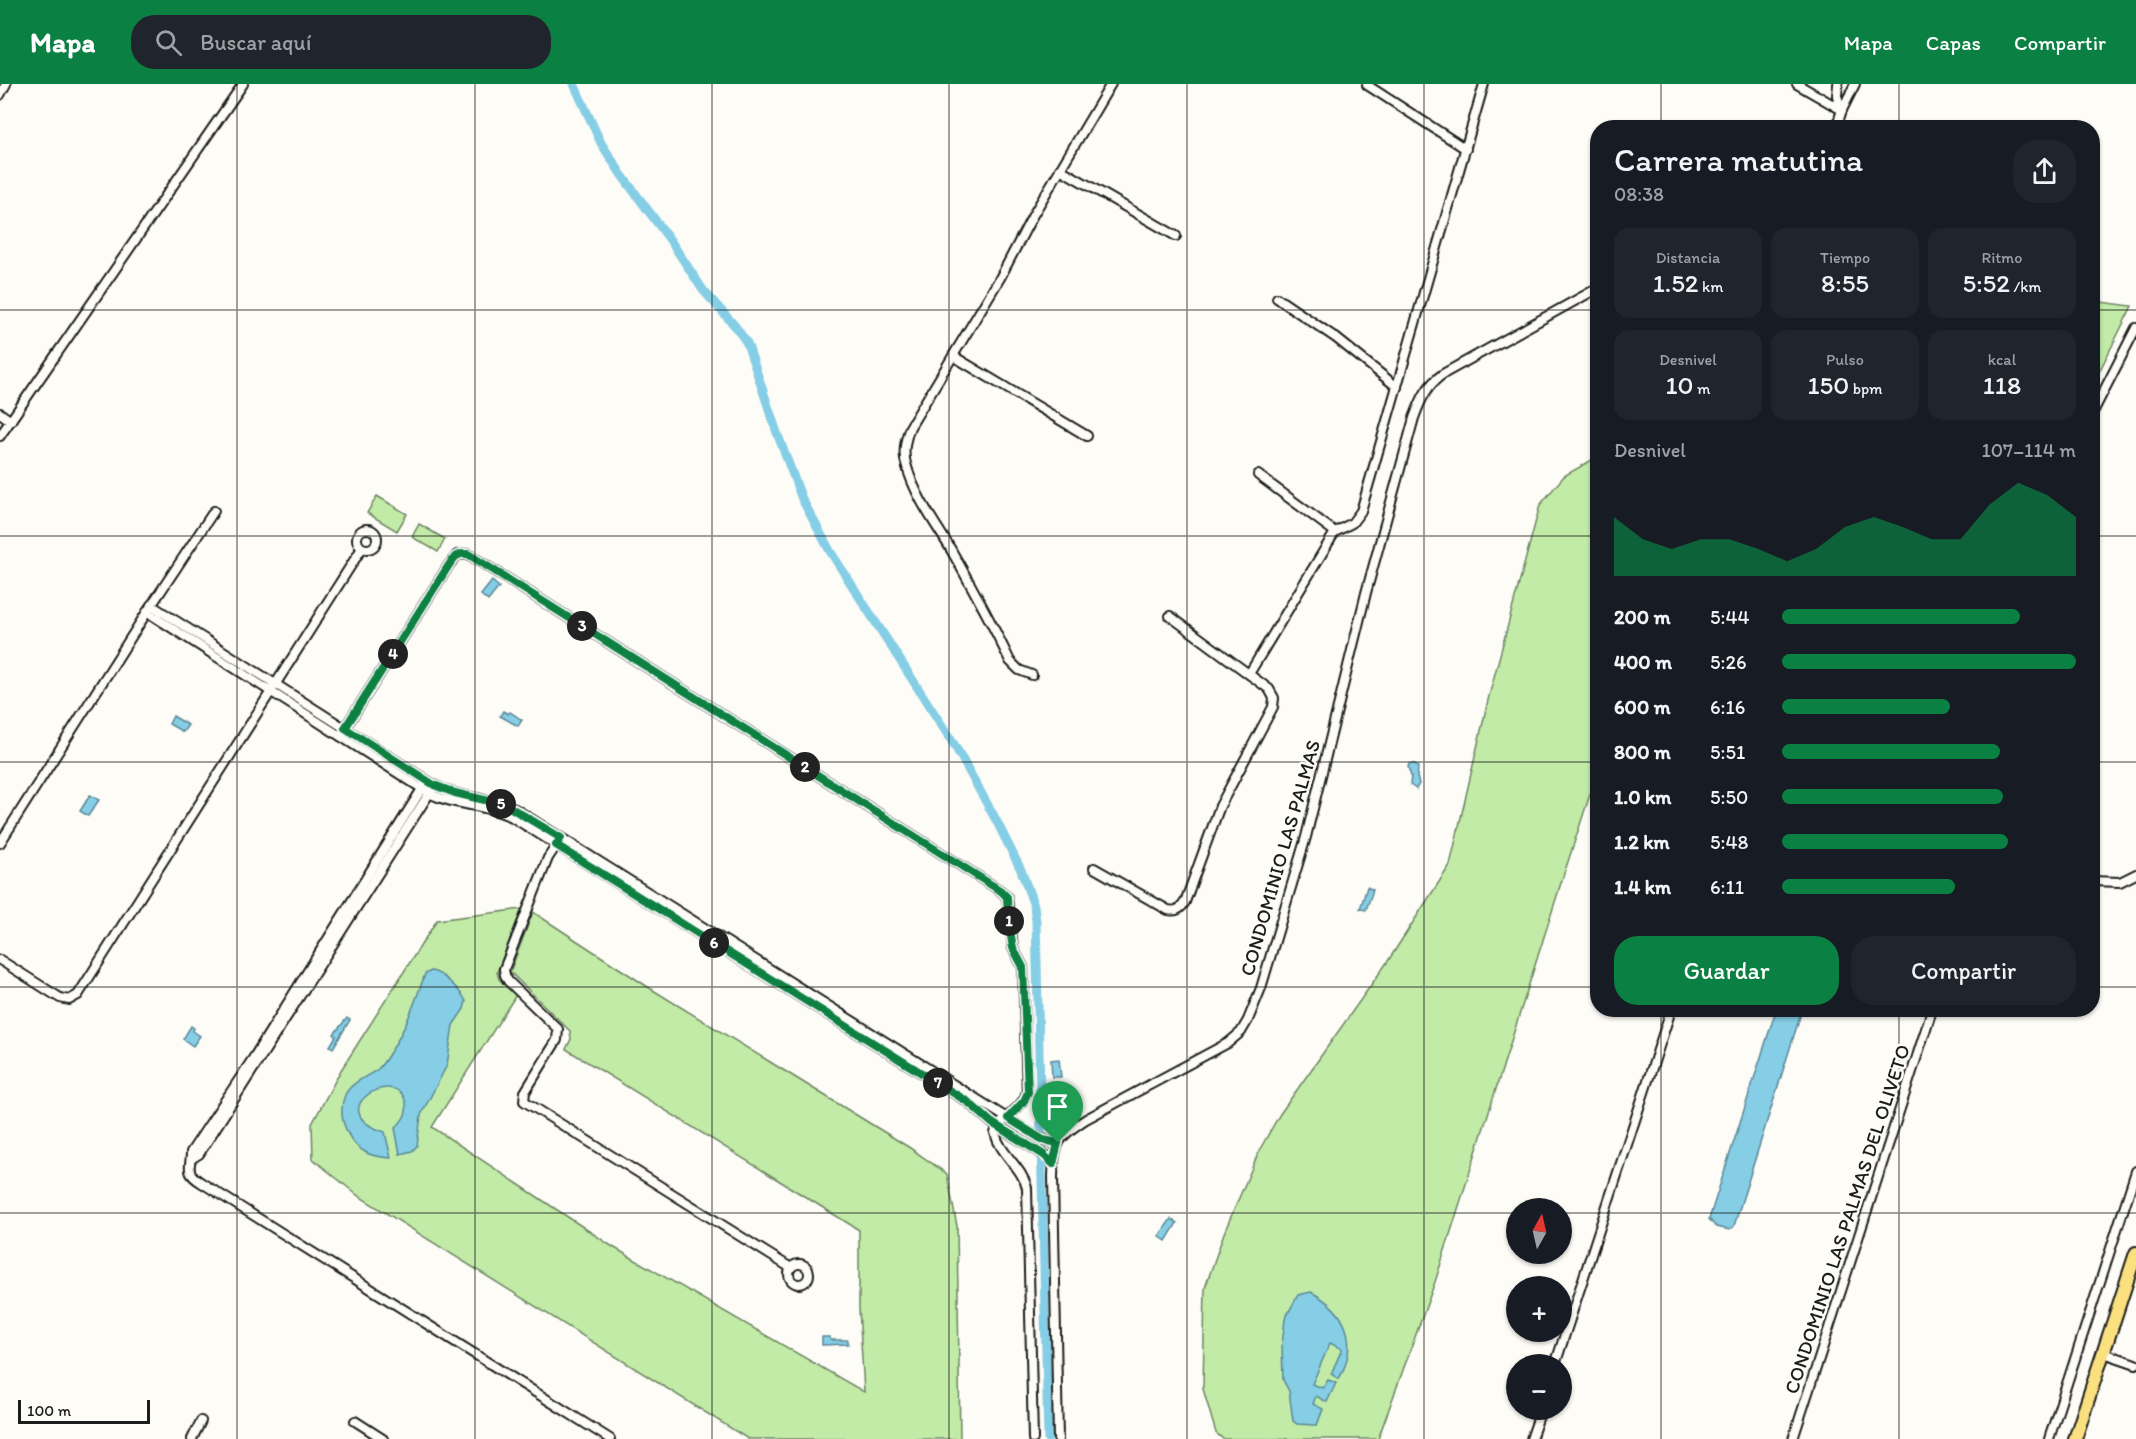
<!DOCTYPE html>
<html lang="es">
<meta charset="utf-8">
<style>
:root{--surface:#171b24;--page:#20242c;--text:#f1f3f6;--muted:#9ea1a6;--accent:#0b8043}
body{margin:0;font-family:Itim,sans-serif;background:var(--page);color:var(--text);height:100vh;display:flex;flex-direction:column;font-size:22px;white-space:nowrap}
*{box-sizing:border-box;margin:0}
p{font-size:20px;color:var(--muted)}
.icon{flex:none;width:33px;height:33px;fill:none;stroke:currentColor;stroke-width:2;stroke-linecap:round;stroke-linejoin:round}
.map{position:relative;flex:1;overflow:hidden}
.details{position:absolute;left:1590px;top:36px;width:510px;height:897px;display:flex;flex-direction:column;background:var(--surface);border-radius:24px;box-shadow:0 2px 4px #0004}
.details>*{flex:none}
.needle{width:39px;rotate:8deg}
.fabs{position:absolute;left:1506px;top:1114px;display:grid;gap:12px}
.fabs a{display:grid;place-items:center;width:66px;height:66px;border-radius:50%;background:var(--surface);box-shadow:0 2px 4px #0004;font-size:30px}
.scale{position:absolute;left:18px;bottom:15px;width:132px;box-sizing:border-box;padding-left:6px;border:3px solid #1c1c1c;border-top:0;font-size:16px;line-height:21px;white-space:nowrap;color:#1c1c1c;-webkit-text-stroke:4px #fdfcf7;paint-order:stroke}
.pin{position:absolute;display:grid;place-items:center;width:51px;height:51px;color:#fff;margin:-62px -26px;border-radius:50% 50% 50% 0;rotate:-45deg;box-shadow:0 0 6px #0007}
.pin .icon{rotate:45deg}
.km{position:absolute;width:30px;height:30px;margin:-15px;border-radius:50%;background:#222;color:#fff;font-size:16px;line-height:30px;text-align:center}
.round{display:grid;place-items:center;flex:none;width:63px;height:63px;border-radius:24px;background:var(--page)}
.headline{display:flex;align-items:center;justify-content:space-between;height:102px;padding:0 24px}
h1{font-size:33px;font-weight:600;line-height:45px}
.figures{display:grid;grid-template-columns:repeat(3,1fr);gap:9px;height:102px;padding:6px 24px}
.figures div{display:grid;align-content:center;border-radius:15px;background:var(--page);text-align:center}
.figures b{font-size:26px;font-weight:600}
.figures small{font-size:16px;font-weight:400}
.figures p{font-size:16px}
.chart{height:168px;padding:12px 24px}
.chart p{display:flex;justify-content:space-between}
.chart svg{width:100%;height:108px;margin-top:6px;fill:var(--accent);opacity:.7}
.button{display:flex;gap:12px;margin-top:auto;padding:12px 24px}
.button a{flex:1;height:69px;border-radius:24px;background:var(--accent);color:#fff;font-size:24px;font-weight:600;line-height:69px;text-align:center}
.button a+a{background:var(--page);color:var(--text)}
ul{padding:0 24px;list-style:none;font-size:20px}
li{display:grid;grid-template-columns:96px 72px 1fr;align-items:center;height:45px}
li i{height:15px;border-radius:8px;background:var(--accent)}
header{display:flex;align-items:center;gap:36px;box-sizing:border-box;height:84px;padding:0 30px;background:var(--accent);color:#fff}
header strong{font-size:28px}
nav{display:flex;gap:33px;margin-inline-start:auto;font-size:21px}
.search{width:420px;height:54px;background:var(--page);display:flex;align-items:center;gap:15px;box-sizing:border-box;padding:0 21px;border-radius:24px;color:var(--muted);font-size:22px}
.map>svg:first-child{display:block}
.grass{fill:#c1eba7;stroke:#6e8462;stroke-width:1.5}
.water{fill:#85cee6;stroke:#5b8795;stroke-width:1.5}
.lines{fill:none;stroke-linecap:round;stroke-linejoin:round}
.canal{stroke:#85cee6;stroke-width:9}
.minor-casing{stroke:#1c1c1c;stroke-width:12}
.primary-casing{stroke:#1c1c1c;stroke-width:16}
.minor{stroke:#fdfcf7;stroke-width:8}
.primary{stroke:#fbe080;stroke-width:12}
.route-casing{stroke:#fff;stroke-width:12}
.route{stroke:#0b8043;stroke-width:8}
.grid{fill:none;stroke:#1c1c1c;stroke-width:1.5;stroke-opacity:0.55}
.labels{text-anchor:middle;stroke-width:5;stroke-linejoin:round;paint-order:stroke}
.street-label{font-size:20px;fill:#1c1c1c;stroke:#fdfcf7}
</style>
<header>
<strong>Mapa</strong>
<div class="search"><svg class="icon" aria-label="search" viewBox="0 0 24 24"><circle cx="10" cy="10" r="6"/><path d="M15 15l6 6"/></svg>Buscar aquí</div>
<nav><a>Mapa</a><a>Capas</a><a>Compartir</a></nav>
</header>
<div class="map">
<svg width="2136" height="1355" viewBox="0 0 2136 1355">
<rect width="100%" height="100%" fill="#fdfcf7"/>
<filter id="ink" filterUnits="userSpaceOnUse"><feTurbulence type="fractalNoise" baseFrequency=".0167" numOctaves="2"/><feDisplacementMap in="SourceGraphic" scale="12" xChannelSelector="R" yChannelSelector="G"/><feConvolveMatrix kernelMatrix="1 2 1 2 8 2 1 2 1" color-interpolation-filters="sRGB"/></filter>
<g filter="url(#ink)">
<g class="grass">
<path d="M2093 217 2132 222 2093 300 2092 217Z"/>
<path d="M1597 373V689L1561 799 1435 1198 1378 1355H1223L1216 1349 1203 1305 1205 1204 1224 1149 1260 1065 1280 1030 1388 877 1450 781 1489 612 1540 421 1564 392Z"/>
<path d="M377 412 407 430 397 447 367 429Z"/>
<path d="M419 440 445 455 438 468 412 453Z"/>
<path d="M522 825 497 888 499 895 516 911 432 1043 613 1163 864 1308 859 1224V1146L566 965 571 955 570 947 510 888 533 828 648 903 910 1064 947 1090 957 1142 960 1355H748L357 1111 313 1075 312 1040 341 986 437 836Z"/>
</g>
<g class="water">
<path d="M492 497 499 503 488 517 481 511Z"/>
<path d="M503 627 508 630 510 628 522 636 518 642 500 632Z"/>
<path d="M173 632 188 641 183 648 169 640Z"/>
<path d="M1409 680H1415L1418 683 1417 693 1419 700 1416 705 1410 701 1411 692 1408 683Z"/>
<path d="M90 711 99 716 88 732 80 727Z"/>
<path d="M1367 803 1373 806 1366 826 1360 825Z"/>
<path d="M431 887C442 888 460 906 466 917L464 925 453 941 447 981 421 1031 417 1062 412 1067 400 1070 395 1044C402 1038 408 1030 406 1020 399 979 318 1027 385 1048L391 1074C383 1073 376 1073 369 1070 348 1061 336 1032 345 1011 351 998 367 993 378 985 382 981 386 975 389 970 406 945 415 918 425 890Z"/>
<path d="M1776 926H1802L1734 1142 1730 1146 1716 1143 1709 1135Z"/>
<path d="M347 934 350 936 333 964 330 962 336 952 334 950Z"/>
<path d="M191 942 194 944 193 947 200 952 193 962 183 955Z"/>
<path d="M1059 975 1061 993H1052L1051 976Z"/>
<path d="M1171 1135 1177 1139 1166 1157 1159 1152Z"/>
<path d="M1311 1208C1347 1227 1359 1258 1339 1295L1331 1290 1342 1265 1330 1259 1312 1300 1323 1304 1328 1296 1336 1299 1327 1318 1316 1312 1313 1320 1323 1325 1317 1341C1310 1341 1304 1340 1297 1340L1293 1337 1289 1307 1283 1296 1282 1261 1285 1235 1298 1211Z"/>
<path d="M822 1253H830V1256H848V1260L822 1261Z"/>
</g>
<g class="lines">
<path class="canal" d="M574 0 601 59 621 90 670 156 703 206 735 242 747 259 776 346 802 415 830 467 955 662 996 736 1021 786 1034 822 1036 837 1048 1355"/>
<defs>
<g id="minor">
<path d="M1797 0 1842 26"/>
<path d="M1838 0 1837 12 1842 26"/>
<path d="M1367 1 1466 65"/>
<path d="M0 11 6 0"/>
<path d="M1836 44 1842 26 1855 0"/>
<path d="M1060 85 1176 152"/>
<path d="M1277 214 1336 254 1397 303"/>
<path d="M953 272 1087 352"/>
<path d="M0 329 11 337"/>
<path d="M2092 330 2136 244"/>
<path d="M0 352 243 0"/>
<path d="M1258 391 1335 448"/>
<circle cx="367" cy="455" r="10"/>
<path d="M151 521 434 701C460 715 491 713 517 726L1032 1050 1047 1057 1058 1060"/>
<path d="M147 528 429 709C454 722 486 720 512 733L968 1018 992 1039 1048 1073 1053 1080"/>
<path d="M1249 590 1335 448 1352 439 1361 427 1484 0"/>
<path d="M1032 591 1019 586 1010 577C992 539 971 501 950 464 935 439 915 412 907 383 902 370 905 356 910 343L1000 194 1033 131 1111 0"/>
<path d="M340 652 449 481 457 471 468 470 1001 807 1007 813 1013 864 1023 883 1027 1008C1022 1026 1001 1033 995 1049 1000 1070 1022 1083 1027 1104L1033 1355"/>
<path d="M425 700 254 973 191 1068C191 1085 184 1088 202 1099L610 1355"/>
<path d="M0 759 147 528 214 427"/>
<path d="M558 759 548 774 504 885 505 891 508 897 558 945 557 956 525 1008 524 1017 791 1184"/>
<path d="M1094 784 1168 826C1176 828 1181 825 1185 818L1220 722 1273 623 1274 614 1269 605 1170 532"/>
<path d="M2092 797 2120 798 2136 790"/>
<path d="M0 876 60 914 69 916 78 911 362 464"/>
<path d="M191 1075 199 1070 432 705"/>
<circle cx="799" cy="1190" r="10"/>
<path d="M2104 1269 2136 1280"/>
<path d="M1555 1281 1671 926"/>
<path d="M355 1337 383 1355"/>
<path d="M192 1355 201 1337"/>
<path d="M1058 1355 1053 1093C1054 1059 1058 1053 1086 1035L1228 959 1241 948 1248 936 1261 904 1306 753 1366 509 1414 334C1421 315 1427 301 1443 290L1598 204"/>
<path d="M1531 1355 1541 1326"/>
<path d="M1793 1355 1932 926"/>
<path d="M2049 1355 2136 1087"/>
</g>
<path id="primary" d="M2075 1355 2136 1169"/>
</defs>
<use href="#minor" class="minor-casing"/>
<use href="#primary" class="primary-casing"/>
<use href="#minor" class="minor"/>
<use href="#primary" class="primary"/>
</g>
</g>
<g class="lines" filter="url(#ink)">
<defs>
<path id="route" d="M461 470H468L1001 807 1007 813 1008 834 1013 864 1023 883 1028 1008 1024 1017 1008 1034 1043 1056 1058 1059 1053 1080 1044 1071 992 1039 968 1018 556 761 561 754 506 721 455 709 434 701 345 644 449 481 455 473Z"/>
</defs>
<use href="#route" class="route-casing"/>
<use href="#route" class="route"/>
</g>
<path class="grid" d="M237 0V1355M475 0V1355M712 0V1355M949 0V1355M1187 0V1355M1424 0V1355M1661 0V44M1899 0V44M0 226H1598M2092 226H2136M0 452H1598M2092 452H2136M0 678H1598M2092 678H2136M0 903H1598M2092 903H2136M1661 926V1355M1899 926V1355M0 1129H1516M1562 1129H2136"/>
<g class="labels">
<g class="street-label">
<text transform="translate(1280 774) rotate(-74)" y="7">CONDOMINIO LAS PALMAS</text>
<text transform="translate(1847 1135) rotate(-72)" y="7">CONDOMINIO LAS PALMAS DEL OLIVETO</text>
</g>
</g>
</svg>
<div class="fabs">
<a><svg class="needle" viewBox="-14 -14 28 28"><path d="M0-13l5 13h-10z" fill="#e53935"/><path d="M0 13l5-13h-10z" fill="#9ea1a6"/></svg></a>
<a>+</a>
<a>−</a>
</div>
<div class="scale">100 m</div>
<div class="pin" style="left:1058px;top:1059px;background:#1e9e55"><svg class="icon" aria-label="arrive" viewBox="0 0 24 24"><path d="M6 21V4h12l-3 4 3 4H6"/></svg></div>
<b class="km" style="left:1009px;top:837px">1</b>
<b class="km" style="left:805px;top:683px">2</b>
<b class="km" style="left:582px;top:542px">3</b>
<b class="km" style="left:393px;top:570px">4</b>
<b class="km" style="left:501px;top:720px">5</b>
<b class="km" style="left:714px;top:859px">6</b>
<b class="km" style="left:938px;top:999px">7</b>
<section class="details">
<div class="headline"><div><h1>Carrera matutina</h1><p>08:38</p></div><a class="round"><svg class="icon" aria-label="share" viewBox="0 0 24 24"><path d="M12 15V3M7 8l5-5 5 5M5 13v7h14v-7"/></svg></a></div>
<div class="figures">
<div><p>Distancia</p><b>1.52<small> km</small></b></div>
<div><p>Tiempo</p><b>8:55</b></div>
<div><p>Ritmo</p><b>5:52<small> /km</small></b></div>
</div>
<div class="figures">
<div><p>Desnivel</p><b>10<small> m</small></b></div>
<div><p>Pulso</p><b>150<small> bpm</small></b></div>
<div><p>kcal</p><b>118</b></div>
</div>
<div class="chart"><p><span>Desnivel</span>107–114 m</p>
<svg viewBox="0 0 160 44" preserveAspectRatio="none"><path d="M0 44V20L10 29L20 33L30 29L40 29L50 33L60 38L70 33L80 24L90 20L100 24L110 29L120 29L130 15L140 6L150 11L160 20V44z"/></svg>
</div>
<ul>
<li><b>200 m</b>5:44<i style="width:81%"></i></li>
<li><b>400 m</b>5:26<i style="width:100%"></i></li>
<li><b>600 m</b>6:16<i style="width:57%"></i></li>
<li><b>800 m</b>5:51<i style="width:74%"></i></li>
<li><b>1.0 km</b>5:50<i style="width:75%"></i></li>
<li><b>1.2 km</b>5:48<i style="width:77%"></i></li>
<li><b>1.4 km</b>6:11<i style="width:59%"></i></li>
</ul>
<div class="button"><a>Guardar</a><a>Compartir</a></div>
</section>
</div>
